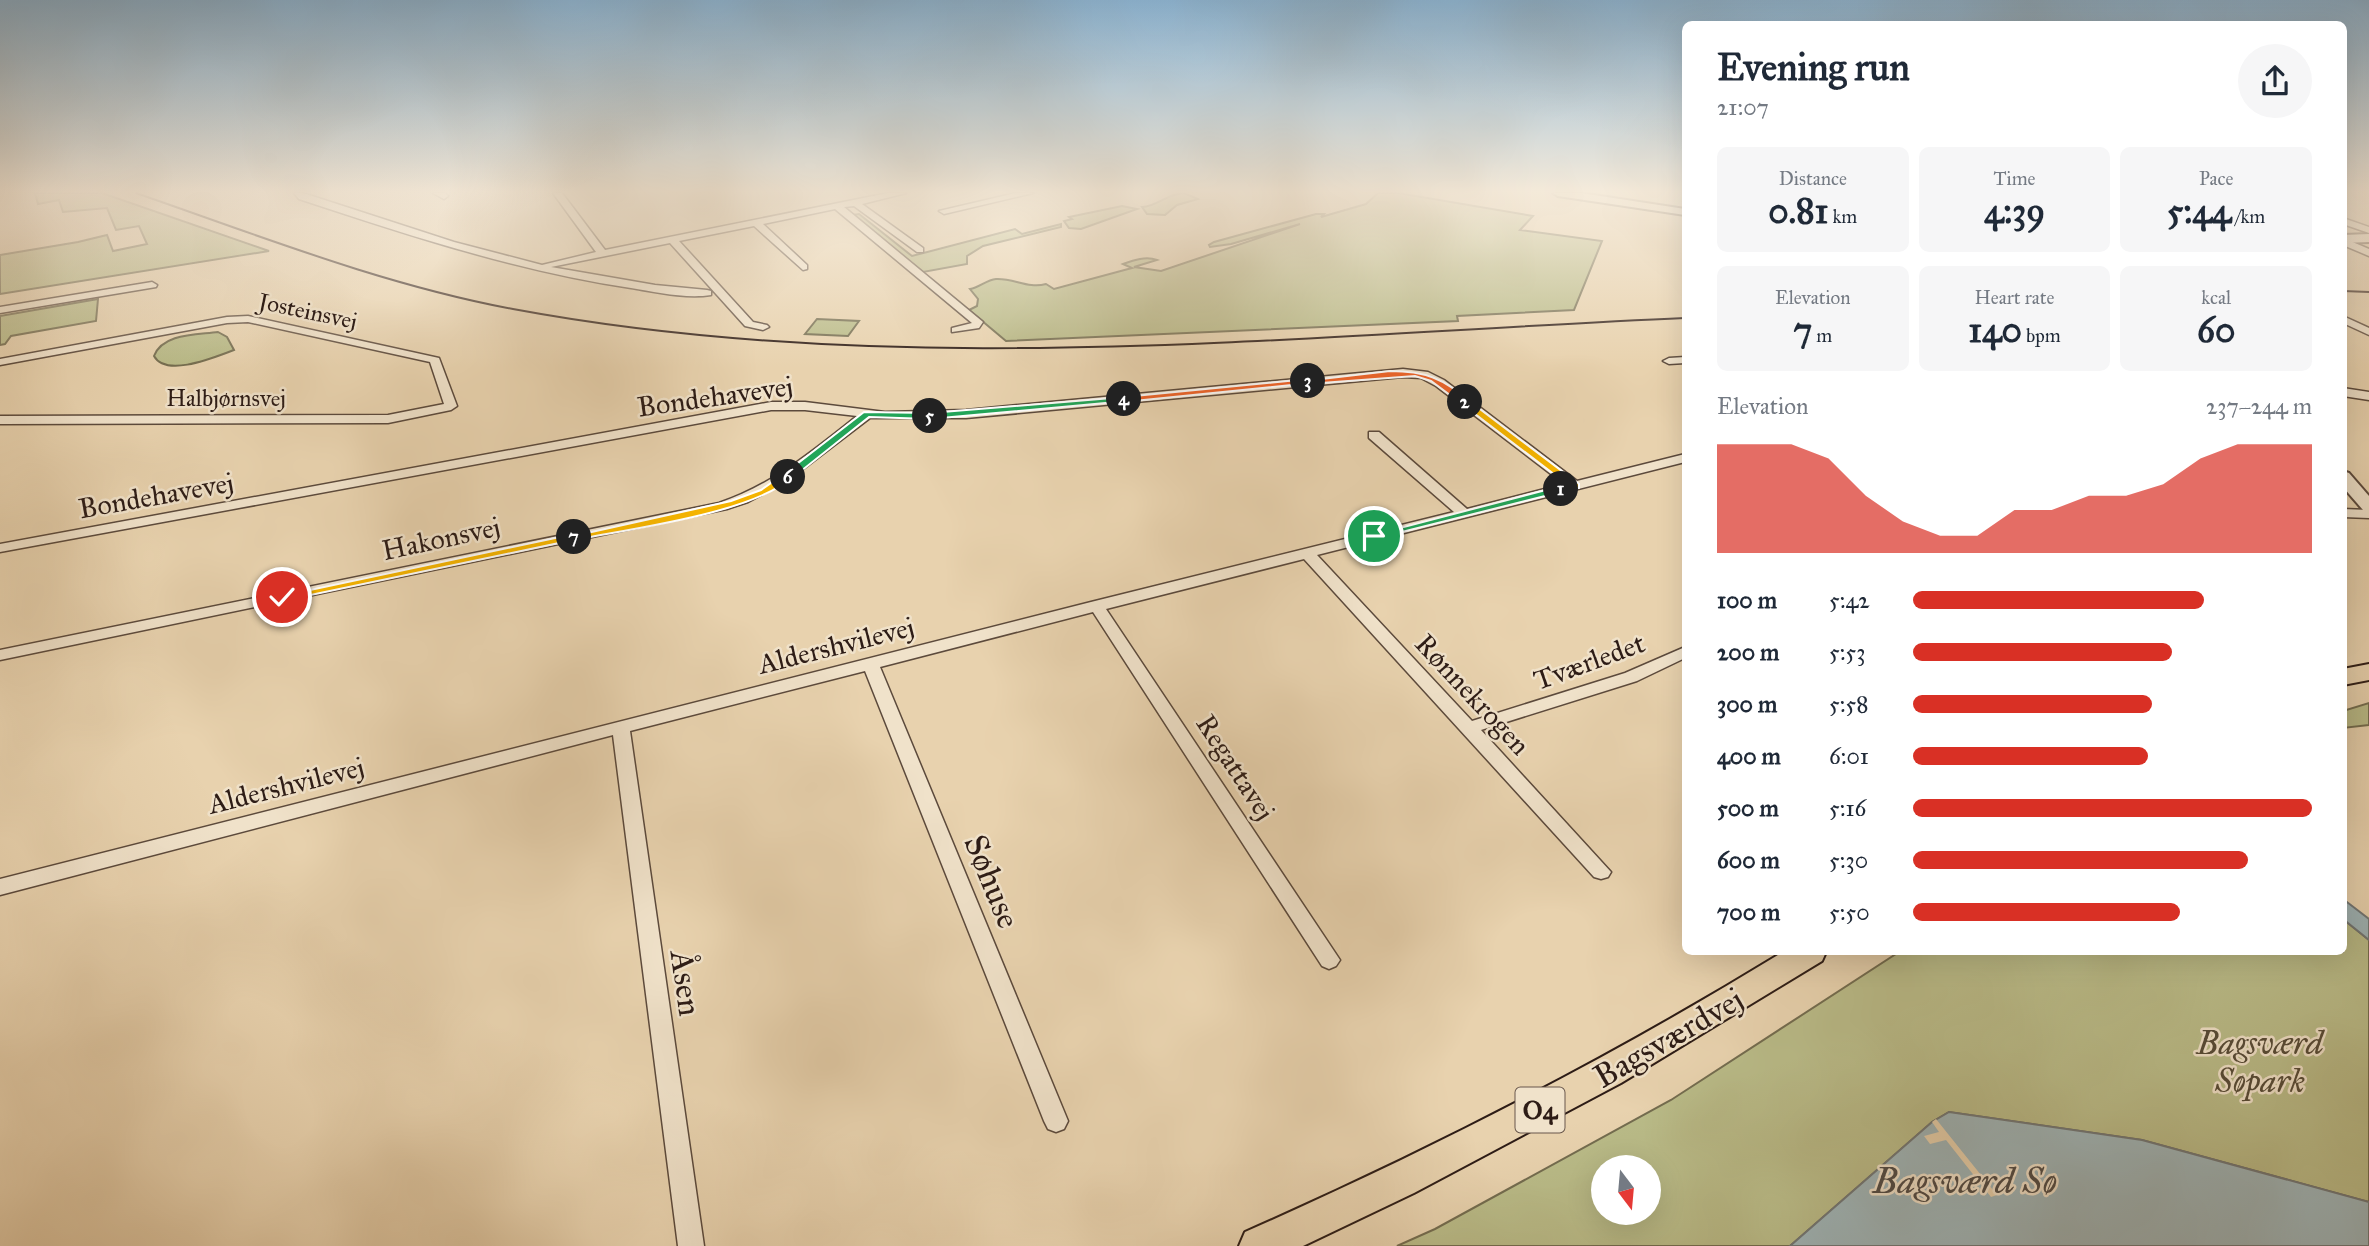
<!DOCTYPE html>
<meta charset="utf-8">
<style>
:root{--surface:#fff;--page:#f6f6f7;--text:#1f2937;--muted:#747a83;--accent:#d93025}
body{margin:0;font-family:"IM FELL Great Primer",serif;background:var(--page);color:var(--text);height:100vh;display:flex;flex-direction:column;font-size:26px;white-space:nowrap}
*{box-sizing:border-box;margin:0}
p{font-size:23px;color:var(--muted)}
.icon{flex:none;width:38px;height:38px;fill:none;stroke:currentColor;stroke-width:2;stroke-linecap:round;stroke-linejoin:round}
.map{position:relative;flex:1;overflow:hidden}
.sheet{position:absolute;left:1682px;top:21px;width:665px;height:934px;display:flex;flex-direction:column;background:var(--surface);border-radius:10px;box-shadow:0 7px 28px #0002}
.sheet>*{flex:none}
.needle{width:46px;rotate:164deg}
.controls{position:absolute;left:1591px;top:1155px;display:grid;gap:14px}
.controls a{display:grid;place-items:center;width:70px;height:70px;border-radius:50%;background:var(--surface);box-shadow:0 7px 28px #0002;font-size:35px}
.pin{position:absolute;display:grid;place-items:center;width:60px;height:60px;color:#fff;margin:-30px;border:4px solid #fff;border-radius:50%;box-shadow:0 2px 7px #0007}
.km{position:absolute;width:35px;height:35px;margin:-18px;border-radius:50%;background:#222;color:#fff;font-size:19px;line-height:35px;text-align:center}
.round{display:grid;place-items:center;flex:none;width:74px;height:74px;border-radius:37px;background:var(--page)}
.headline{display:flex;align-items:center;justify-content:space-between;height:119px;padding:0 35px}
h1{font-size:38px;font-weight:700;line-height:52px}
.metrics{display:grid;grid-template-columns:repeat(3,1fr);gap:10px;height:119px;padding:7px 35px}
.metrics div{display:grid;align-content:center;border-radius:10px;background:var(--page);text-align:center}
.metrics b{font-size:35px;font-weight:700}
.metrics small{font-size:19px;font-weight:400}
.metrics p{font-size:19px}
.chart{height:196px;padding:14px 35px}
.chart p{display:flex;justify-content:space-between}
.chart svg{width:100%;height:126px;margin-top:7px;fill:var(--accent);opacity:.7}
ul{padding:0 35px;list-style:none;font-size:23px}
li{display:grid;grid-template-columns:112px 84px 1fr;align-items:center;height:52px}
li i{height:18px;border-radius:9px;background:var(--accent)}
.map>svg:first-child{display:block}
.green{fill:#b9bb88;stroke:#736c4f;stroke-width:2;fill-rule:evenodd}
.water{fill:#9eb4b7;stroke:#717777;stroke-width:2}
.pier{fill:#e8d2ae}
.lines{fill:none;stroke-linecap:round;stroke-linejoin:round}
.minor-casing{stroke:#5c4a3c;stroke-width:3}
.tertiary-casing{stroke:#5c4a3c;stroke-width:4}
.primary-casing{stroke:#2d1c16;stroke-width:4}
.minor{fill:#f0e2ca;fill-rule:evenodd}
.tertiary{fill:#f0e2ca;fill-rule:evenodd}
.primary{fill:#e8d2ae;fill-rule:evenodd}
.tram{stroke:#2d1c16;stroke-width:2}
.split-1{fill:#22a559;stroke:#fff;stroke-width:2}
.split-2{fill:#f5b400;stroke:#fff;stroke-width:2}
.split-3{fill:#f0652b;stroke:#fff;stroke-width:2}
.split-4{fill:#f0652b;stroke:#fff;stroke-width:2}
.split-5{fill:#22a559;stroke:#fff;stroke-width:2}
.split-6{fill:#22a559;stroke:#fff;stroke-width:2}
.split-7{fill:#f5b400;stroke:#fff;stroke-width:2}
.split-8{fill:#f5b400;stroke:#fff;stroke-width:2}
.labels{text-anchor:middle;stroke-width:5;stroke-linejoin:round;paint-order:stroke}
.far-street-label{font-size:23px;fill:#2d1c16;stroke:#f0e2ca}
.shield{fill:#f0e2ca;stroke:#68574c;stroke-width:2}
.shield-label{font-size:26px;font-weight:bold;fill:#2d1c16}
.street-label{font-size:28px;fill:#2d1c16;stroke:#f0e2ca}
.near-street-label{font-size:33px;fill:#2d1c16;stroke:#f0e2ca}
.near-park-label{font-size:33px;font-style:italic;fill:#574c38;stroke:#f0e2ca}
.near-water-label{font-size:37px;font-style:italic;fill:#4f4a46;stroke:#f0e2ca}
</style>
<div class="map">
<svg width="2369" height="1246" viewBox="0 0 2369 1246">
<rect width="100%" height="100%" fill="#e8d2ae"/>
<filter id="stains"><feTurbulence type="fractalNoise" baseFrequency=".00286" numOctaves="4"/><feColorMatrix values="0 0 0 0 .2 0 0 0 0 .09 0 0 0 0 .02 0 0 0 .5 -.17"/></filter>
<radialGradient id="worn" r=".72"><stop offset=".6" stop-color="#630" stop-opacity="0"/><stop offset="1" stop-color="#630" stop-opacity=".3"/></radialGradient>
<g class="green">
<path d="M35 193H102L269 251 0 294V255L78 242 107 235 113 251 147 244 139 226 116 230 107 208 63 212 59 200 38 204Z"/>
<path d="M1184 193 1198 199 1177 205 1165 215 1147 214 1142 207C1158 206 1166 194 1184 193Z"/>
<path d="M1378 193H1398L1533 216 1520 230 1602 241 1574 310 1457 316 1458 321 1006 341 969 310 977 306 978 299 970 289C979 288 986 280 996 279 1014 278 1028 289 1046 284L1054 289 1132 268 1123 264C1134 260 1146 256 1157 260L1134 267 1161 271 1300 224 1231 244 1210 247 1209 245 1214 242 1316 214H1324L1321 217 1366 204Z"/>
<path d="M1122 206 1137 209 1081 229 1069 228 1064 221 1072 219 1069 217Z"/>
<path d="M859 214 912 256 1015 229 1022 234 1061 224V227L983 246 967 256V264L923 272 852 215Z"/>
<path d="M98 299 96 321 11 336 5 344 0 345V316Z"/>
<path d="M817 319 859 321 848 336 805 334Z"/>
<path d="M218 332 227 337 234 350C215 357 166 378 154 356 163 333 197 335 218 332Z"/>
<path d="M2369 703V725L2343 728V711Z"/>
<path d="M2343 919 2369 940V1202L2142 1140 1949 1112 1932 1122 1790 1246H1397L1435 1229 1671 1100 1899 952H2343ZM1603 1167H1648V1213H1603Z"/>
</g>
<g class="water">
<path d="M2343 899 2369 919V940L2343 919Z"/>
<path d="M1949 1112 2142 1140 2369 1202V1246H1790L1932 1122Z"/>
</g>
<path class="pier" d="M1936 1119 1997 1195 1991 1197 1946 1140 1930 1144 1924 1136 1939 1132 1932 1122Z"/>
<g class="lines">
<defs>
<g id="minor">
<path d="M294 193H303L454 242 542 265 596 252 553 193H562L605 250 888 193H906L862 204 923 248V252H917L854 206 844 207 983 322 979 328 952 332V328L972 323 835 209 763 224 807 265V269L803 270 754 226 679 241 753 322 767 325 769 327 763 330 745 326 670 243 551 267 655 285 707 290 711 291V295C686 299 655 292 631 288 517 271 408 235 299 199Z"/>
<path d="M433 193H445L448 196 444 199Z"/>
<path d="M1016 193H1033L944 214 939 211Z"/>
<path d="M2343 218 2369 227V233L2343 224Z"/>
<path d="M2343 238 2369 249V256L2343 245Z"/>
<path d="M152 282 157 285 156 287 0 313V307Z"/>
<path d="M248 316 439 358 457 406 451 410 388 423 0 424V416L388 415 444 404 430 362 248 322 227 323 0 365V359L227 317Z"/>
<path d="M2343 316 2369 328V335L2343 323Z"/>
<path d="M1685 357V363L1669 364 1663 361 1669 358Z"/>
<path d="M1403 369 1428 372 1444 380 1577 481 1685 454V462L1317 555 1472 721 1625 673 1685 647V658L1637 681 1481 730 1611 872 1608 877 1601 879 1594 877 1304 559 1106 609 1340 960 1336 966 1329 969 1322 966 1093 612 880 667 1068 1121 1064 1129 1056 1132 1048 1129 1044 1121 865 671 630 731 704 1246H678L613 735 0 895V879L1091 602 1454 512 1369 438V432H1379L1467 509 1564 484 1436 386 1421 378 1403 377 966 418H870L786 482 748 502 727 509 0 660V650L719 503C772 485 813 451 857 416L805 410H771L0 552V544L771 402H805L885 412 966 410Z"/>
<path d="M2343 388 2369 392V400L2343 396Z"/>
<path d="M2343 509 2369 510V518L2343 517Z"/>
</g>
<g id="tertiary">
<path d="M1553 193H1581L1685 209V215L1558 196Z"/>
<path d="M2369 234V242L2343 243V235Z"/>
<path d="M2343 471 2349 473 2369 496V511L2363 510 2343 487Z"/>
</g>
<g id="primary">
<path d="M2369 664V680L2343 685V669Z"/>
<path d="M1783 952H1826L1822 961 1621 1083 1414 1193 1303 1246H1239L1245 1232C1431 1150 1610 1058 1783 952Z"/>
</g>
</defs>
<use href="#minor" class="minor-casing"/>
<use href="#tertiary" class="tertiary-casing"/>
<use href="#primary" class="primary-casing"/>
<use href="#minor" class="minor"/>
<use href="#tertiary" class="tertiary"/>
<use href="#primary" class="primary"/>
<g class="tram">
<path d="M136 193C260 236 384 285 513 309 899 381 1296 335 1685 318"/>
<path d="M2343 291 2369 292"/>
</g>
</g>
<linearGradient id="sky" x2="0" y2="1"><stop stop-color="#8ab4d4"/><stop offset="0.52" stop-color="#f5ebdb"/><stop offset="1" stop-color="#f5ebdb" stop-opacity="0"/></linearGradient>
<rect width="2369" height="368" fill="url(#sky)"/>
<path class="split-1" d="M1561 486 1565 487V491L1374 539 1369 536Z"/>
<path class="split-2" d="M1462 400H1468L1579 484V488L1558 491V487L1568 485 1462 404Z"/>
<path class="split-3" d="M1390 371C1424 371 1444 378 1470 402L1462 404 1431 381 1415 376 1308 384 1304 381Z"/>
<path class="split-4" d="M1308 379 1311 383 1124 402 1119 399 1124 397Z"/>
<path class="split-5" d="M1124 397 1127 398V401L930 419 925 416 930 413Z"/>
<path class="split-6" d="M864 412 930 413 934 416 930 419 869 417 791 479H784V474Z"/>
<path class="split-7" d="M784 474 792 477C754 513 629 529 574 540L569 537 731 501 761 490Z"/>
<path class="split-8" d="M574 534 579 537 578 539 282 601 277 597Z"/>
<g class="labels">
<g class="far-street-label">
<text transform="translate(308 311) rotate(12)" y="8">Josteinsvej</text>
<text x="226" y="406">Halbjørnsvej</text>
</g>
<rect class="shield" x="1515.5" y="1087.5" width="49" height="45" rx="5"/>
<g class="shield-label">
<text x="1540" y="1119">O4</text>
</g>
<g class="street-label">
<text transform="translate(715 396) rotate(-8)" y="10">Bondehavevej</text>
<text transform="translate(156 495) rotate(-10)" y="10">Bondehavevej</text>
<text transform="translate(441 538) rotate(-12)" y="10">Hakonsvej</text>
<text transform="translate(836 645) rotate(-14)" y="10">Aldershvilevej</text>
<text transform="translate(1589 661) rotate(-20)" y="10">Tværledet</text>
<text transform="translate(1473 694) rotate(47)" y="10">Rønnekrogen</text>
<text transform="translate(1236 767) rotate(57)" y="10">Regattavej</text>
<text transform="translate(286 785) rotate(-14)" y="10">Aldershvilevej</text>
</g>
<g class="near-street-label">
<text transform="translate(993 881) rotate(68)" y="12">Søhuse</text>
<text transform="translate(687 983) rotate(82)" y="12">Åsen</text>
<text transform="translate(1668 1037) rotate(-30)" y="12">Bagsværdvej</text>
</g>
<g class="near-park-label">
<text x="2260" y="1054">Bagsværd<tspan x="2260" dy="38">Søpark</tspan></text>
</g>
<g class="near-water-label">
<text x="1965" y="1193">Bagsværd Sø</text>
</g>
</g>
<rect width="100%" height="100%" filter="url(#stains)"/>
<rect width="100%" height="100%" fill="url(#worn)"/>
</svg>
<div class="controls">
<a><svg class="needle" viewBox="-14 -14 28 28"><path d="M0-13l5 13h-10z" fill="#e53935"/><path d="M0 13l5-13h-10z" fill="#747a83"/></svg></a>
</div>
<div class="pin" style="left:1374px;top:536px;background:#1e9e55"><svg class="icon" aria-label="arrive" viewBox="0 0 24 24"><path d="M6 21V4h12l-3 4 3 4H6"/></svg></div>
<div class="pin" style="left:282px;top:597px;background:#d93025"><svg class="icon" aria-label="check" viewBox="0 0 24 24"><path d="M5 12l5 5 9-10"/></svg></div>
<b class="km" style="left:1561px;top:489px">1</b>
<b class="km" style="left:1465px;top:402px">2</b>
<b class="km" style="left:1308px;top:381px">3</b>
<b class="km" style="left:1124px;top:399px">4</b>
<b class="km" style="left:930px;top:416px">5</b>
<b class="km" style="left:788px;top:477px">6</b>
<b class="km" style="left:574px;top:537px">7</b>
<section class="sheet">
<div class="headline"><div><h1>Evening run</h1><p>21:07</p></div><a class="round"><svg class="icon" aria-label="share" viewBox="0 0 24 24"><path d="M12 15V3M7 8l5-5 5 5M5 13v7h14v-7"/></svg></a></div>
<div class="metrics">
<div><p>Distance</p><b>0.81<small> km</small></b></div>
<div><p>Time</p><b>4:39</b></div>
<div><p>Pace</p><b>5:44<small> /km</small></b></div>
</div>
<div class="metrics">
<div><p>Elevation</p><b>7<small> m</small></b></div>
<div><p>Heart rate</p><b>140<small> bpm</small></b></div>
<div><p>kcal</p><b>60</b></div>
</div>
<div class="chart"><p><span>Elevation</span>237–244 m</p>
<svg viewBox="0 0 160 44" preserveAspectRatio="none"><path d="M0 44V6L10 6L20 6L30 11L40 24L50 33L60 38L70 38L80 29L90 29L100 24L110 24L120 20L130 11L140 6L150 6L160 6V44z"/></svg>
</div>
<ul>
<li><b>100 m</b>5:42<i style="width:73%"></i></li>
<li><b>200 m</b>5:53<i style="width:65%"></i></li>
<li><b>300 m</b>5:58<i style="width:60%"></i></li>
<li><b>400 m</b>6:01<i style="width:59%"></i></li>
<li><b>500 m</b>5:16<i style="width:100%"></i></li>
<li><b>600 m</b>5:30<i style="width:84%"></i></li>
<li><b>700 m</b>5:50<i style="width:67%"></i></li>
</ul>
</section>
</div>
